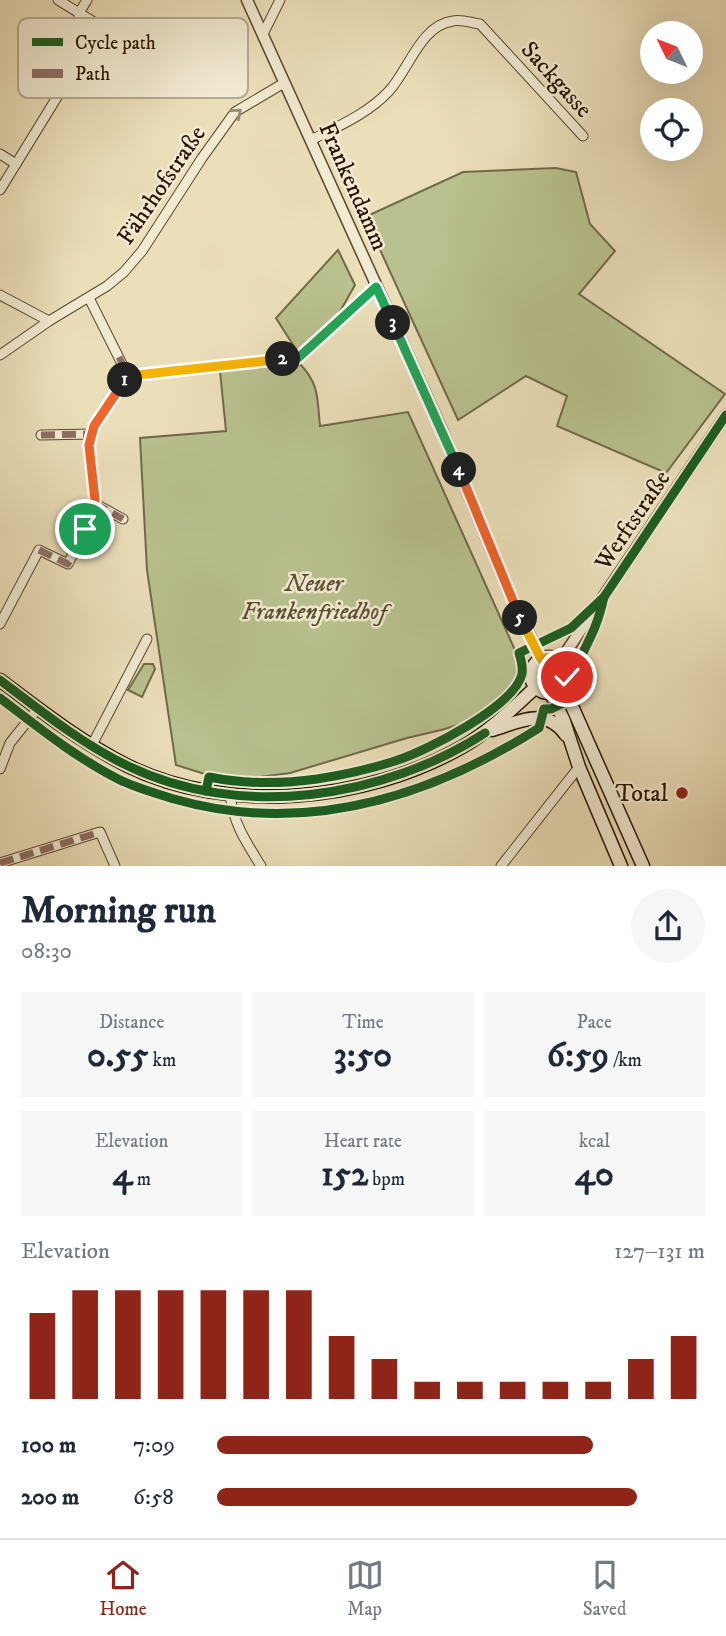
<!DOCTYPE html>
<meta charset="utf-8">
<style>
:root{--surface:#fff;--page:#f6f6f7;--text:#1f2937;--muted:#747a83;--line:#e0e1e3;--accent:#8f2418}
body{margin:0;font-family:"IM FELL DW Pica",serif;background:var(--page);color:var(--text);height:100vh;display:flex;flex-direction:column;font-size:26px;white-space:nowrap}
*{box-sizing:border-box;margin:0}
p{font-size:23px;color:var(--muted)}
.icon{flex:none;width:38px;height:38px;fill:none;stroke:currentColor;stroke-width:2;stroke-linecap:round;stroke-linejoin:round}
.map{position:relative;height:866px;overflow:hidden}
.panel{display:flex;flex-direction:column;background:var(--surface);flex:1}
.panel>*{flex:none}
.needle{width:46px;rotate:313deg}
.buttons{position:absolute;left:640px;top:21px;display:grid;gap:14px}
.buttons a{display:grid;place-items:center;width:63px;height:63px;border-radius:50%;background:var(--surface);box-shadow:0 7px 28px #0002;font-size:35px}
.pin{position:absolute;display:grid;place-items:center;width:60px;height:60px;color:#fff;margin:-30px;border:4px solid #fff;border-radius:50%;box-shadow:0 2px 7px #0007}
.km{position:absolute;width:35px;height:35px;margin:-18px;border-radius:50%;background:#222;color:#fff;font-size:19px;line-height:35px;text-align:center}
.round{display:grid;place-items:center;flex:none;width:74px;height:74px;border-radius:37px;background:var(--page)}
.head{display:flex;align-items:center;justify-content:space-between;height:119px;padding:0 21px}
h1{font-size:38px;font-weight:700;line-height:52px}
.stats{display:grid;grid-template-columns:repeat(3,1fr);gap:10px;height:119px;padding:7px 21px}
.stats div{display:grid;align-content:center;border-radius:0px;background:var(--page);text-align:center}
.stats b{font-size:35px;font-weight:700}
.stats small{font-size:19px;font-weight:400}
.stats p{font-size:19px}
.chart{height:196px;padding:14px 21px}
.chart p{display:flex;justify-content:space-between}
.chart svg{width:100%;height:126px;margin-top:7px;stroke:var(--accent);stroke-width:6}
ul{padding:0 21px;list-style:none;font-size:23px}
li{display:grid;grid-template-columns:112px 84px 1fr;align-items:center;height:52px}
li i{height:18px;border-radius:9px;background:var(--accent)}
.tabs{display:flex;justify-content:space-around;align-items:center;height:98px;border-top:2px solid var(--line);background:var(--surface);font-size:19px;color:var(--muted)}
.tabs a{display:grid;justify-items:center;gap:4px}
.tabs .selected{color:var(--accent)}
.map>svg:first-child{display:block}
.green{fill:#b8c18f;stroke:#706a48;stroke-width:2}
.lines{fill:none;stroke-linecap:round;stroke-linejoin:round}
.minor-casing{stroke:#59472e;stroke-width:11}
.tertiary-casing{stroke:#59472e;stroke-width:13}
.secondary-casing{stroke:#281400;stroke-width:15}
.minor{stroke:#f2ead2;stroke-width:9}
.tertiary{stroke:#f2ead2;stroke-width:10}
.secondary{stroke:#f2ead2;stroke-width:12}
.quiet{stroke:#8d6e63;stroke-width:7;stroke-dasharray:14 7;stroke-linecap:butt}
.cycleway-casing{stroke:#f2ead2;stroke-width:13}
.cycleway{stroke:#1b5e20;stroke-width:9}
.oneway{stroke:#978a74}
.split-1-casing{stroke:#fff;stroke-width:14}
.split-2-casing{stroke:#fff;stroke-width:14}
.split-3-casing{stroke:#fff;stroke-width:14}
.split-4-casing{stroke:#fff;stroke-width:14}
.split-5-casing{stroke:#fff;stroke-width:14}
.split-6-casing{stroke:#fff;stroke-width:14}
.split-1{stroke:#f0652b;stroke-width:9}
.split-2{stroke:#f5b400;stroke-width:9}
.split-3{stroke:#22a559;stroke-width:9}
.split-4{stroke:#22a559;stroke-width:9}
.split-5{stroke:#f0652b;stroke-width:9}
.split-6{stroke:#f5b400;stroke-width:9}
.poi-dot{fill:#8f2418;stroke:#f2ead2;stroke-width:2.5}
.labels{text-anchor:middle;stroke-width:5;stroke-linejoin:round;paint-order:stroke}
.street-label{font-size:24px;fill:#281400;stroke:#f2ead2}
.park-label{font-size:24px;font-style:italic;fill:#5a5132;stroke:#f2ead2}
.poi-label{font-size:24px;fill:#281400;stroke:#f2ead2;text-anchor:end}
.key{fill:#f2ead2;stroke:#b5aa93;stroke-width:2}
.key-label{font-size:19px;fill:#281400}
</style>
<div class="map">
<svg width="726" height="866" viewBox="0 0 726 866">
<rect width="100%" height="100%" fill="#ebdfba"/>
<filter id="stains"><feTurbulence type="fractalNoise" baseFrequency=".00286" numOctaves="4"/><feColorMatrix values="0 0 0 0 .2 0 0 0 0 .09 0 0 0 0 .02 0 0 0 .5 -.17"/></filter>
<radialGradient id="worn" r=".72"><stop offset=".6" stop-color="#630" stop-opacity="0"/><stop offset="1" stop-color="#630" stop-opacity=".3"/></radialGradient>
<g class="green">
<path d="M556 168 576 172 590 224 615 251 579 294 725 394 666 473 557 426 567 396 526 376 458 420 365 217 463 172Z"/>
<path d="M338 250 355 285 334 322 297 351 276 318Z"/>
<path d="M300 364C320 385 317 399 320 426L408 412 519 659 517 673 512 685 493 703 465 723 441 730 407 738 290 773 245 779 208 775 176 765 147 570 140 438 226 431 220 371Z"/>
<path d="M144 664H153L155 669 142 697 128 690Z"/>
</g>
<g class="lines">
<defs>
<g id="minor">
<path d="M58 0 143 52"/>
<path d="M263 34 280 0"/>
<path d="M311 140C337 127 369 113 389 91 409 69 421 25 453 21 461 19 472 23 480 24L583 136"/>
<path d="M0 154 16 164"/>
<path d="M0 190 81 58 79 13 87 0"/>
<path d="M0 295 49 321"/>
<path d="M89 298 128 376 298 358 376 287"/>
<path d="M0 355 49 321 107 286 124 272 142 251 202 158 235 112 284 83"/>
<path d="M41 435 92 434"/>
<path d="M94 503 123 519"/>
<path d="M0 624 39 550 68 564 85 529 95 500 89 445 94 426 128 376"/>
<path d="M92 745 147 639"/>
<path d="M0 769 10 743 38 708"/>
<path d="M230 794C233 823 246 842 261 866"/>
<path d="M0 863 100 832 115 866"/>
<path d="M501 866 579 767"/>
</g>
<g id="tertiary">
<path d="M247 0 441 428 509 592 541 659"/>
<path d="M560 661 726 415"/>
</g>
<g id="secondary">
<circle cx="549" cy="675" r="18"/>
<path d="M0 680C41 711 82 743 128 766 228 815 366 802 462 747 490 731 512 709 536 687"/>
<path d="M563 686 643 866"/>
<path d="M551 693 564 721 579 767 621 866"/>
<path d="M492 730C519 722 546 706 566 735"/>
</g>
</defs>
<use href="#minor" class="minor-casing"/>
<use href="#tertiary" class="tertiary-casing"/>
<use href="#secondary" class="secondary-casing"/>
<use href="#minor" class="minor"/>
<use href="#tertiary" class="tertiary"/>
<use href="#secondary" class="secondary"/>
<g class="quiet">
<path d="M119 357 128 376 298 358 376 287"/>
<path d="M41 435 92 434"/>
<path d="M94 503 123 519"/>
<path d="M39 550 68 564 85 529 95 500 89 445 94 426 128 376"/>
<path d="M0 863 100 832"/>
</g>
<defs>
<g id="cycleway">
<path d="M0 680C41 711 82 744 128 766 240 820 383 799 485 733"/>
<path d="M0 698C38 727 75 757 118 779 136 788 155 793 174 799 304 836 427 799 539 728L544 709H551L577 696C571 674 582 655 591 636 597 624 601 610 604 597"/>
<path d="M206 791 209 777C244 784 281 784 317 779 343 775 370 769 395 761 426 751 514 707 522 674 523 667 521 659 519 653L571 628 604 597 726 415"/>
</g>
</defs>
<use href="#cycleway" class="cycleway-casing"/>
<use href="#cycleway" class="cycleway"/>
</g>
<defs><path id="oneway-chevron" d="M-2-3.5L2.5 0L-2 3.5" fill="none" stroke-width="1.6" stroke-linecap="round" stroke-linejoin="round" transform="scale(1.75)"/></defs>
<use class="oneway" href="#oneway-chevron" transform="translate(237 113) rotate(-41)"/>
<g class="lines">
<defs>
<path id="split-1" d="M85 529 95 500 89 445 94 426 125 380"/>
<path id="split-2" d="M125 380 128 376 283 359"/>
<path id="split-3" d="M283 359 298 358 376 287 393 323"/>
<path id="split-4" d="M393 323 459 470"/>
<path id="split-5" d="M459 470 520 618"/>
<path id="split-6" d="M520 618 541 659C555 654 566 662 567 677"/>
</defs>
<use href="#split-1" class="split-1-casing"/>
<use href="#split-2" class="split-2-casing"/>
<use href="#split-3" class="split-3-casing"/>
<use href="#split-4" class="split-4-casing"/>
<use href="#split-5" class="split-5-casing"/>
<use href="#split-6" class="split-6-casing"/>
<use href="#split-1" class="split-1"/>
<use href="#split-2" class="split-2"/>
<use href="#split-3" class="split-3"/>
<use href="#split-4" class="split-4"/>
<use href="#split-5" class="split-5"/>
<use href="#split-6" class="split-6"/>
</g>
<circle class="poi-dot" cx="682" cy="793" r="7"/>
<g class="labels">
<g class="street-label">
<text transform="translate(557 79) rotate(48)" y="8">Sackgasse</text>
<text transform="translate(161 185) rotate(-56)" y="8">Fährhofstraße</text>
<text transform="translate(354 186) rotate(66)" y="8">Frankendamm</text>
<text transform="translate(632 520) rotate(-56)" y="8">Werftstraße</text>
</g>
<g class="park-label">
<text x="314" y="591">Neuer<tspan x="314" dy="28">Frankenfriedhof</tspan></text>
</g>
<g class="poi-label">
<text x="668" y="801">Total</text>
</g>
</g>
<rect x="18" y="18" width="230" height="80" rx="10" class="key"/>
<rect x="32" y="38" width="31" height="8" fill="#1b5e20"/>
<rect x="32" y="69" width="31" height="9" fill="#8d6e63"/>
<g class="key-label">
<text x="75" y="49">Cycle path</text>
<text x="75" y="80">Path</text>
</g>
<rect width="100%" height="100%" filter="url(#stains)"/>
<rect width="100%" height="100%" fill="url(#worn)"/>
</svg>
<div class="buttons">
<a><svg class="needle" viewBox="-14 -14 28 28"><path d="M0-13l5 13h-10z" fill="#e53935"/><path d="M0 13l5-13h-10z" fill="#747a83"/></svg></a>
<a><svg class="icon" aria-label="locate" viewBox="0 0 24 24"><circle cx="12" cy="12" r="6"/><path d="M12 2v4M12 18v4M2 12h4M18 12h4"/></svg></a>
</div>
<div class="pin" style="left:85px;top:529px;background:#1e9e55"><svg class="icon" aria-label="arrive" viewBox="0 0 24 24"><path d="M6 21V4h12l-3 4 3 4H6"/></svg></div>
<div class="pin" style="left:567px;top:677px;background:#d93025"><svg class="icon" aria-label="check" viewBox="0 0 24 24"><path d="M5 12l5 5 9-10"/></svg></div>
<b class="km" style="left:125px;top:380px">1</b>
<b class="km" style="left:283px;top:359px">2</b>
<b class="km" style="left:393px;top:323px">3</b>
<b class="km" style="left:459px;top:470px">4</b>
<b class="km" style="left:520px;top:618px">5</b>
</div>
<section class="panel">
<div class="head"><div><h1>Morning run</h1><p>08:30</p></div><a class="round"><svg class="icon" aria-label="share" viewBox="0 0 24 24"><path d="M12 15V3M7 8l5-5 5 5M5 13v7h14v-7"/></svg></a></div>
<div class="stats">
<div><p>Distance</p><b>0.55<small> km</small></b></div>
<div><p>Time</p><b>3:50</b></div>
<div><p>Pace</p><b>6:59<small> /km</small></b></div>
</div>
<div class="stats">
<div><p>Elevation</p><b>4<small> m</small></b></div>
<div><p>Heart rate</p><b>152<small> bpm</small></b></div>
<div><p>kcal</p><b>40</b></div>
</div>
<div class="chart"><p><span>Elevation</span>127–131 m</p>
<svg viewBox="0 0 160 44" preserveAspectRatio="none"><path d="M5 44V14M15 44V6M25 44V6M35 44V6M45 44V6M55 44V6M65 44V6M75 44V22M85 44V30M95 44V38M105 44V38M115 44V38M125 44V38M135 44V38M145 44V30M155 44V22"/></svg>
</div>
<ul>
<li><b>100 m</b>7:09<i style="width:77%"></i></li>
<li><b>200 m</b>6:58<i style="width:86%"></i></li>
</ul>
</section>
<nav class="tabs">
<a class="selected"><svg class="icon" aria-label="home" viewBox="0 0 24 24"><path d="M3 11l9-7 9 7M6 9v11h12V9"/></svg>Home</a>
<a><svg class="icon" aria-label="map" viewBox="0 0 24 24"><path d="M3 6l6-2 6 2 6-2v14l-6 2-6-2-6 2zM9 4v14M15 6v14"/></svg>Map</a>
<a><svg class="icon" aria-label="saved" viewBox="0 0 24 24"><path d="M7 4h10v16l-5-4-5 4z"/></svg>Saved</a>
</nav>
